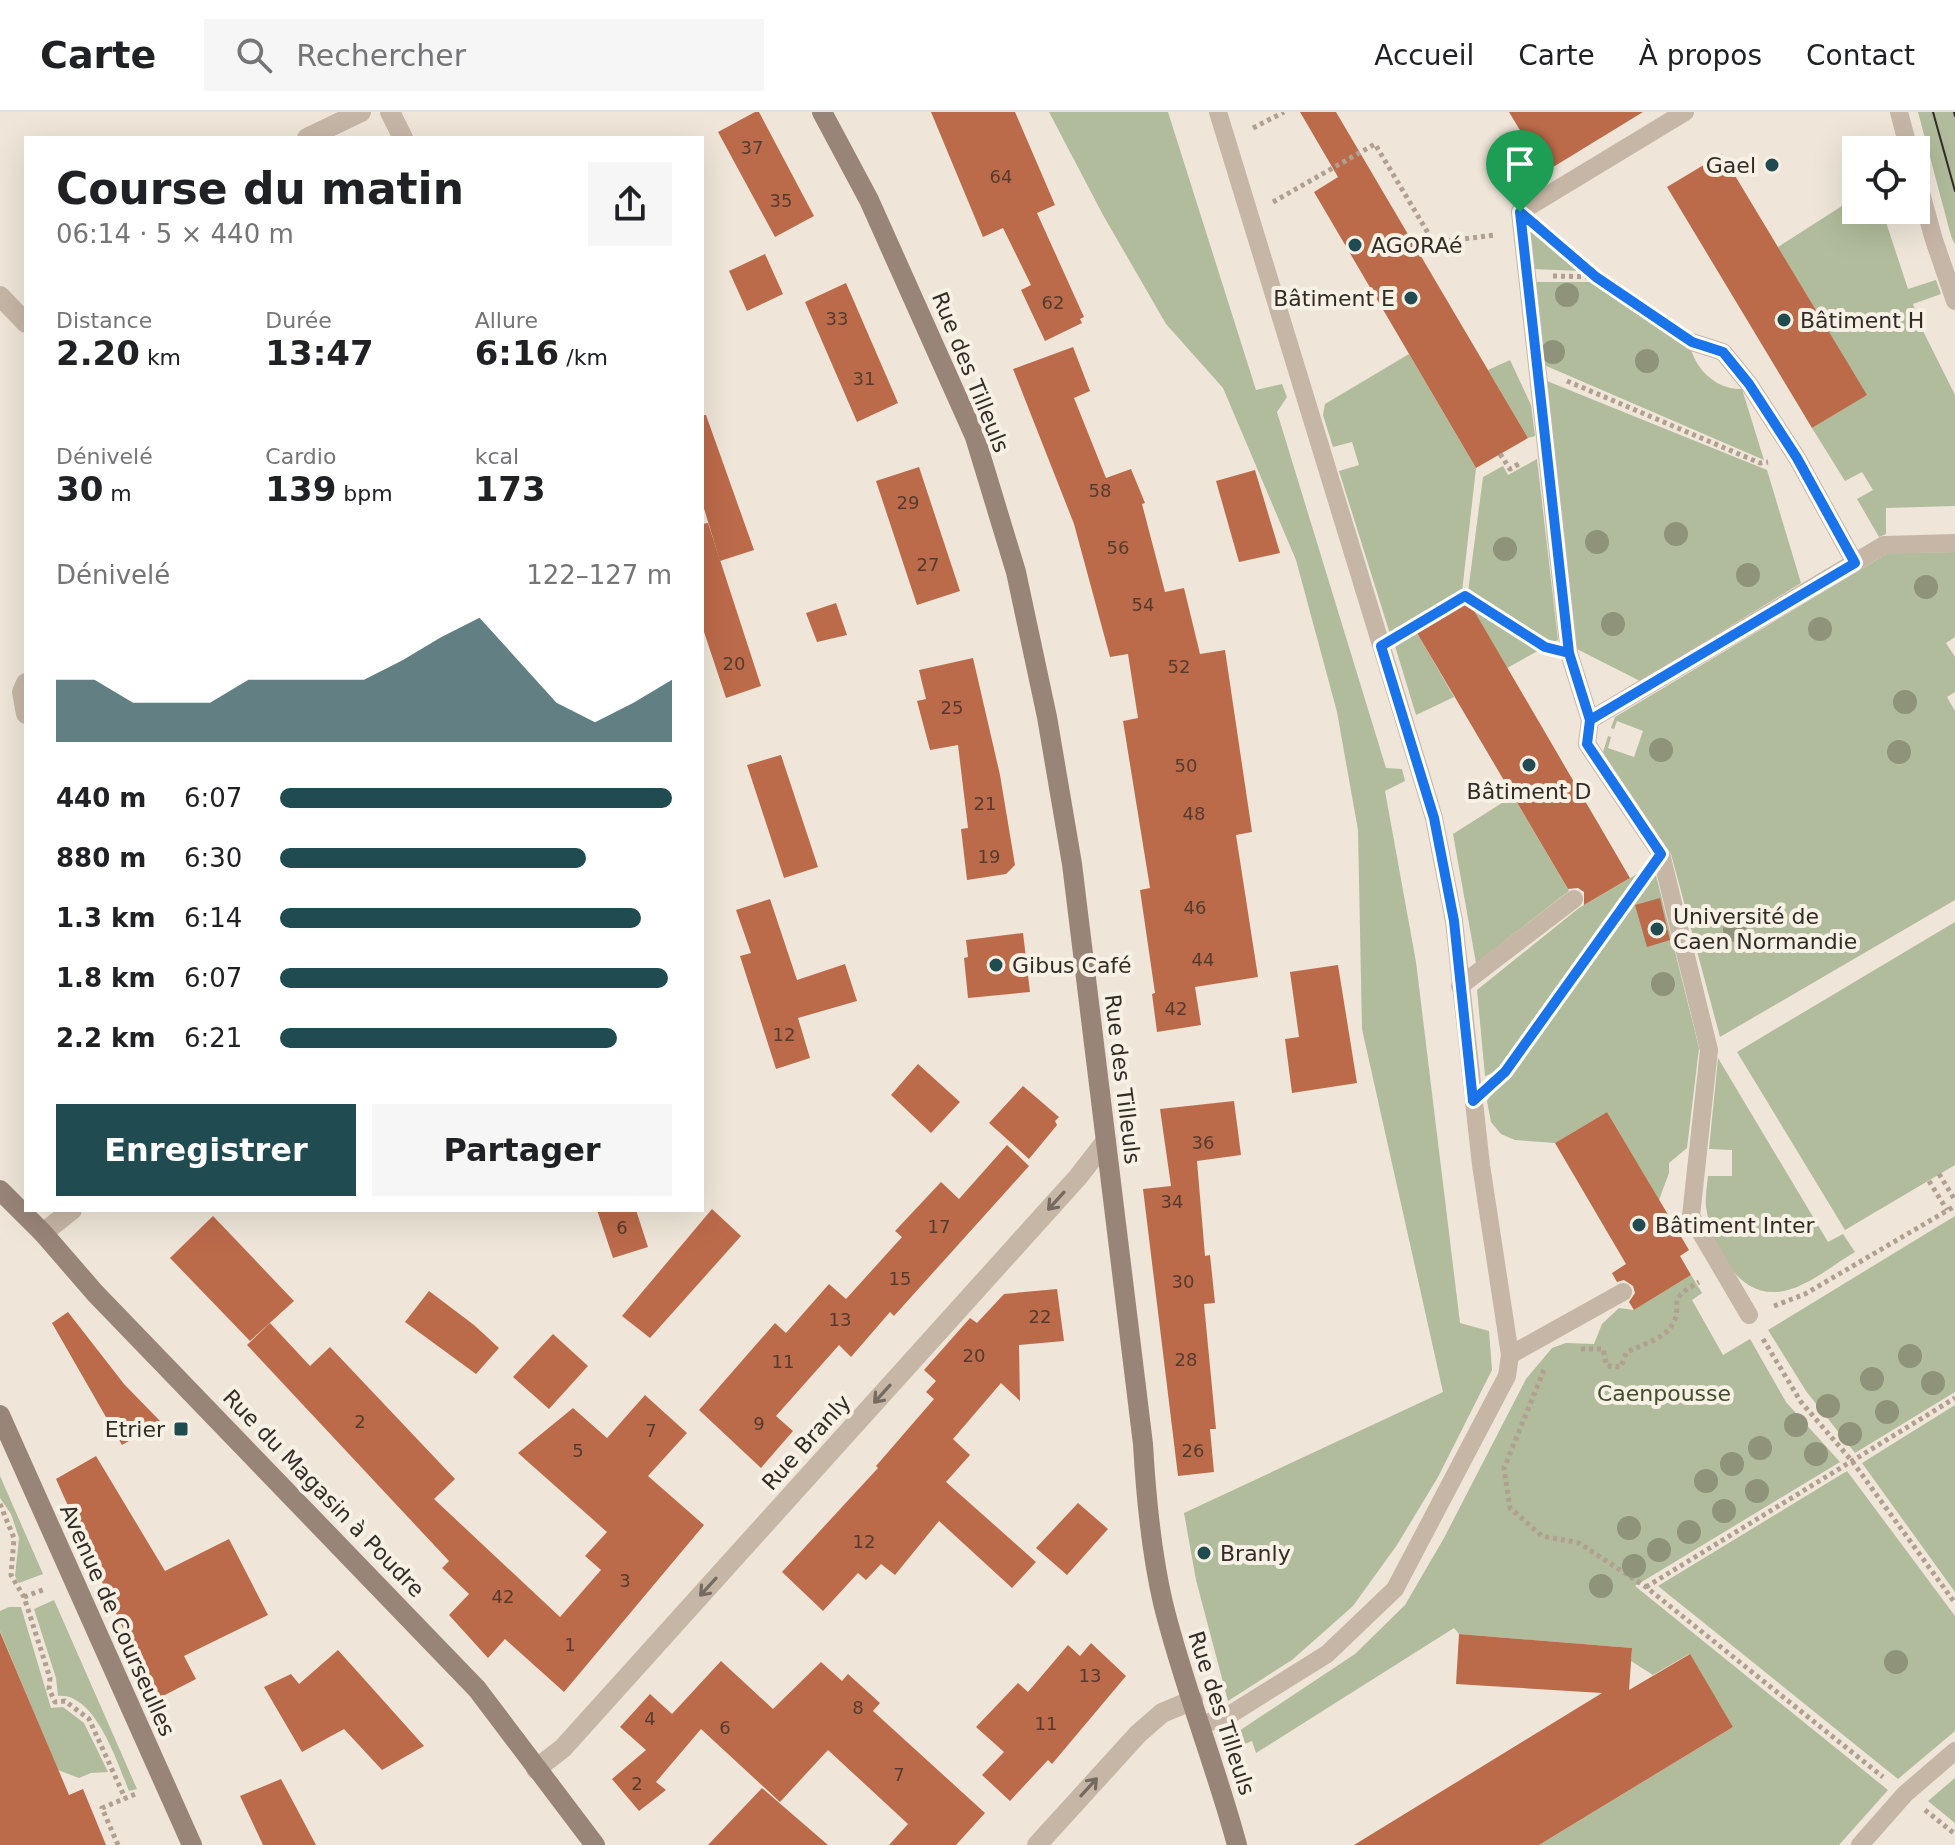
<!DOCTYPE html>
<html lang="fr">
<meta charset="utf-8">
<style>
:root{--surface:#fff;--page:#f6f6f6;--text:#202124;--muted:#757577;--line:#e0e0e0;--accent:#204b50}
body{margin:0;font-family:"DejaVu Sans",sans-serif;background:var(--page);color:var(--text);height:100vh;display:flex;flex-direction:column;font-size:30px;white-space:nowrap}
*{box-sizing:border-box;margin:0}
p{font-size:26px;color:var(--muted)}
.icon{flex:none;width:44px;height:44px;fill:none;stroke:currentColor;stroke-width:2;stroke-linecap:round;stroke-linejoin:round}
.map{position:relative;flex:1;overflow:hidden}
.side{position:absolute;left:24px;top:24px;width:680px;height:1076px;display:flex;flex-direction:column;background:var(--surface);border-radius:0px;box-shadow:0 8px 32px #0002}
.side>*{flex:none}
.buttons{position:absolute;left:1842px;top:24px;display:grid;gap:16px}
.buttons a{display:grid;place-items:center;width:88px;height:88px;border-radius:0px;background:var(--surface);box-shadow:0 8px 32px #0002;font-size:40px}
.pin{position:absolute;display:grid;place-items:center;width:68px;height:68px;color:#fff;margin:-82px -34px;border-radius:50% 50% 50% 0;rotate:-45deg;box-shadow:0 0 8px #0007}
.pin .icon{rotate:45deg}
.round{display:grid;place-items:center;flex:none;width:84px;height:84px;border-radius:0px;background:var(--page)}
.head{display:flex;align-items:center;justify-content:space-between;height:136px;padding:0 32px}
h1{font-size:44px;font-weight:600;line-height:60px}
.metrics{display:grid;grid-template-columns:repeat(3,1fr);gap:12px;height:136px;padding:8px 32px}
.metrics div{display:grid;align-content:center}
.metrics b{font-size:34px;font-weight:600}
.metrics small{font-size:22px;font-weight:400}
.metrics p{font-size:22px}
.chart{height:224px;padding:16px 32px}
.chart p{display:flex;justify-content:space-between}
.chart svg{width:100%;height:144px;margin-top:8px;fill:var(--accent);opacity:.7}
.cta{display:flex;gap:16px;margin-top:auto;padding:16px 32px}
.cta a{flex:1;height:92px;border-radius:0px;background:var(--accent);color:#fff;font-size:32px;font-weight:600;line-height:92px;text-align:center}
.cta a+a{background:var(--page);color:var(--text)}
ul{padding:0 32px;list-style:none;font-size:26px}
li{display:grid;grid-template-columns:128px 96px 1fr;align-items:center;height:60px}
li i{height:20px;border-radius:10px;background:var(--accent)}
header{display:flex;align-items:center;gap:48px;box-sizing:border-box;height:112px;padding:0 40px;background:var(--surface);border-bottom:2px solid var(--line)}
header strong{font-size:38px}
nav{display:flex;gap:44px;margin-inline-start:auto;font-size:28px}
.search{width:560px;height:72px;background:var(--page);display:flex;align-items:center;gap:20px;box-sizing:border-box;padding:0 28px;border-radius:0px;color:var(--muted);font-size:30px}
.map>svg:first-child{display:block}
.green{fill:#b0bc9b}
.building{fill:#bc6b4a}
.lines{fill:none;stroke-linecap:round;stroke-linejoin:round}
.path{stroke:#b1a091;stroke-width:5;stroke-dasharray:4 4;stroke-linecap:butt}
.lane{stroke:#c6b6a6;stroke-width:18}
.street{stroke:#c6b6a6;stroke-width:20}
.secondary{stroke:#998578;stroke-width:20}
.tram{stroke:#332b26;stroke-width:2}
.tree{fill:#8f937a}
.oneway{stroke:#756a60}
.route-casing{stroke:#fff;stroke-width:16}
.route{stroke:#1a73e8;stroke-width:10}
.poi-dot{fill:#204b50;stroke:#f7f0e5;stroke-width:3}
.labels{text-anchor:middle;stroke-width:8;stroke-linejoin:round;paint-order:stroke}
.number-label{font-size:18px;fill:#553b2f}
.poi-label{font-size:22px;fill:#332b26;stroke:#f7f0e5;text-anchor:start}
.street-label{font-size:22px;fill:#332b26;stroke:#f7f0e5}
.park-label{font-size:22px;fill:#414f2c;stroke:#f7f0e5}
</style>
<header>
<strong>Carte</strong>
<div class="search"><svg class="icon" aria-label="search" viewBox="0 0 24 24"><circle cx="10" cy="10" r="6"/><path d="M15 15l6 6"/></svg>Rechercher</div>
<nav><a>Accueil</a><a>Carte</a><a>À propos</a><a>Contact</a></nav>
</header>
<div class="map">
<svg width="1955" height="1733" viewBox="0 0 1955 1733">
<rect width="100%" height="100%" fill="#efe6d9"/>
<g class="green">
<path d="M1049 0H1168L1256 278 1282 272 1287 285 1277 300 1386 656 1402 657 1405 669 1385 679 1416 850 1460 1211 1489 1219 1492 1258 1438 1365 1397 1433 1353 1494 1292 1548 1228 1589 1196 1468 1184 1401 1443 1280 1362 917 1358 718 1337 600 1296 448 1223 276 1166 212 1103 103Z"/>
<path d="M1918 0H1955V133L1951 124Z"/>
<path d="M1856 85V98H1882L1908 177 1936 168 1941 182 1913 192 1922 217 1955 283V394L1886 396V422L1879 425 1857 387 1873 378 1862 360 1845 369 1812 316 1866 283 1778 135Z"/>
<path d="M1527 114 1582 159 1532 157Z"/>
<path d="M1534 170H1594L1689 230C1694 256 1715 278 1742 277L1764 348 1544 253Z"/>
<path d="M1409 242 1476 356 1462 480 1390 522 1339 359 1359 353 1352 330 1333 335 1323 303 1325 292Z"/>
<path d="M1510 248 1531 293 1535 324 1528 326 1488 258Z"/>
<path d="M1547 269 1767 358 1801 471 1640 569 1573 535Z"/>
<path d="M1537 347 1558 528 1550 532 1468 480 1483 365 1503 354 1508 363Z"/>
<path d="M1955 440V525L1946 531 1955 545V580L1947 585 1955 599V788L1720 925 1671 742 1603 640 1608 624 1611 625 1608 636 1634 645 1643 619 1617 609 1614 617 1611 616 1615 605 1888 441Z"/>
<path d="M1469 490 1543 536 1507 556Z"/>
<path d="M1417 521 1454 585 1416 603 1395 534Z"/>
<path d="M1513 684 1569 779 1476 851 1453 722Z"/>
<path d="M1644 758 1501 958 1485 964 1477 878 1579 796Z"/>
<path d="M1655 759 1699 936 1687 1036 1669 1051V1061L1659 1088 1607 1000 1555 1031 1515 1028 1501 1022 1491 1010 1487 989 1495 976 1517 953Z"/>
<path d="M1955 810V1053L1845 1118 1737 940Z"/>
<path d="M1718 946 1828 1130 1843 1122 1855 1140C1832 1153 1803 1179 1776 1180 1735 1183 1711 1130 1706 1095 1705 1085 1707 1074 1708 1064H1732V1038L1709 1037Z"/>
<path d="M1955 1104V1280L1855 1341 1806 1279 1768 1218Z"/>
<path d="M1691 1163 1702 1181 1692 1188 1723 1243 1750 1227 1786 1290 1840 1350 1635 1474 1888 1678 1839 1733H1539L1733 1615 1689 1542 1653 1563 1631 1549 1632 1536 1459 1522 1454 1516 1256 1641 1252 1629 1240 1634 1236 1621 1355 1542 1405 1493 1444 1426 1526 1267 1552 1236 1566 1231 1594 1232 1602 1212 1619 1196 1634 1198Z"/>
<path d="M1955 1293V1480L1862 1351Z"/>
<path d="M1847 1359 1955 1504V1619L1898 1667 1658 1474Z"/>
<path d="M0 1364 43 1462 19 1471 15 1464 19 1426 11 1402 0 1386Z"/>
<path d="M54 1488 137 1677 129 1679C118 1652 95 1580 58 1584L56 1566 34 1497Z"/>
<path d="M9 1495H21L51 1596 63 1595 84 1611 108 1660 91 1661 79 1666 58 1658 0 1519V1499Z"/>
<path d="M1955 1666V1711L1928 1689Z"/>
</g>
<g class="building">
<path d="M755 0H759L814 104 775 125 718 20Z"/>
<path d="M931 0H1015L1055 93 1037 101 1084 205 1080 207 1082 211 1045 229 1021 178 1031 173 1003 116 983 125Z"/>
<path d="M1300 0H1336L1528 326 1476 356 1314 80 1338 65Z"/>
<path d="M1509 0H1643L1545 60Z"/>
<path d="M1722 42 1867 283 1812 316 1667 75Z"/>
<path d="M765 142 783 182 747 199 729 159Z"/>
<path d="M846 171 898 291 857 310 805 190Z"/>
<path d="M1073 235 1090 279 1074 286 1106 366 1131 357 1145 391 1142 392 1165 480 1184 476 1200 542 1225 538 1252 720 1236 723 1258 865 1195 875 1201 913 1157 920 1152 882 1155 881 1140 778 1150 776 1123 609 1138 606 1128 542 1110 545 1074 412 1013 257Z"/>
<path d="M702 303H706L754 438 720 449 702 390Z"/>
<path d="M919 355 960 479 917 493 876 369Z"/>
<path d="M1255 358 1280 441 1239 450 1216 369Z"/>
<path d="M708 411 761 574 726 586 702 514V412Z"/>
<path d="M1469 490 1630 766 1584 793V780L1578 776 1568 777 1417 521Z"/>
<path d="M836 491 847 523 817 530 806 501Z"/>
<path d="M973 546 1000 663 1015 753 1006 762 967 768 961 717 968 716 958 633 930 638 917 589 926 587 919 558Z"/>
<path d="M781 643 818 755 784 766 747 653Z"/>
<path d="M1660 786 1670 828 1647 835 1635 793Z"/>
<path d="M770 787 797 868 845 852 857 889 798 906 810 946 776 957 740 844 751 841 736 798Z"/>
<path d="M1023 821 1030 880 968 886 964 846 968 845 966 828Z"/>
<path d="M1338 853 1357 971 1292 981 1285 927 1299 925 1290 860Z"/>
<path d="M918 952 960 990 931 1021 891 983Z"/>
<path d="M1023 974 1059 1005 1055 1009 1057 1013 1029 1047 989 1011Z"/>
<path d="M1234 989 1241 1043 1197 1049 1205 1144 1210 1143 1215 1191 1204 1192 1216 1317H1210L1214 1360 1178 1364 1143 1077 1171 1074 1160 997Z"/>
<path d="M1607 1000 1689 1138 1680 1144 1691 1163 1634 1198 1629 1190 1635 1181 1633 1174 1624 1168 1617 1170 1612 1161 1626 1152 1555 1031Z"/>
<path d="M1007 1033 1029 1054 894 1204 890 1200 851 1245 839 1233 776 1304 793 1319 761 1356 699 1298 775 1211 786 1221 829 1172 846 1187 902 1125 895 1119 941 1070 959 1087Z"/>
<path d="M712 1097 741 1124 650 1226 622 1204Z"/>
<path d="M597 1098H636L648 1135 613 1146Z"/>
<path d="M213 1104 294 1189 250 1229 170 1146Z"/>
<path d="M1057 1177 1064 1229 1019 1233 1020 1289 1001 1271 953 1327 970 1343 946 1370 1036 1450 1012 1476 939 1409 895 1463 881 1452 866 1468 858 1461 823 1499 782 1460 878 1356 876 1354 934 1287 926 1280 936 1269 924 1258 970 1206 977 1211 1004 1182Z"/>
<path d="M429 1179 474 1213 499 1236 476 1262 405 1210Z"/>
<path d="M68 1200 124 1272 161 1310 122 1333 52 1211Z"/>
<path d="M270 1211 310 1254 330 1235 455 1367 434 1387 560 1505 601 1458 585 1444 607 1420 518 1341 573 1296 607 1326 645 1283 687 1321 648 1364 704 1413 564 1580 505 1527 488 1546 449 1503 469 1482 442 1456 449 1449 247 1233Z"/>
<path d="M553 1222 588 1254 549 1297 513 1265Z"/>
<path d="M96 1344 165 1459 229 1427 268 1503 184 1544 196 1567 155 1588 56 1367Z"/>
<path d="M1078 1391 1108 1417 1067 1463 1036 1436Z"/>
<path d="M0 1520 69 1683 83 1677 106 1733H0Z"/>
<path d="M1459 1522 1632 1536 1629 1578 1690 1542 1733 1615 1539 1733H1354L1602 1581 1456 1572Z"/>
<path d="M1091 1531 1126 1564 1052 1652 1048 1648 1010 1689 982 1663 1004 1640 976 1615 1018 1571 1028 1580 1068 1533 1080 1544Z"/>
<path d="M338 1538 424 1634 382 1658 344 1617 302 1640 264 1575 291 1562 299 1572Z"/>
<path d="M721 1549 773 1597 821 1550 842 1569 848 1562 880 1591 873 1599 985 1701 956 1733H889L908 1712 828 1638 780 1690 701 1617 656 1670 666 1678 639 1699 612 1667 646 1638 620 1615 650 1582 672 1602Z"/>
<path d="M281 1667 316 1733H263L240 1684Z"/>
<path d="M762 1676 828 1733H708Z"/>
</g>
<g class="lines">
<g class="path">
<path d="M1253 16 1284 0"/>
<path d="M1273 90 1375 32 1434 131 1494 123"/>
<path d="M1551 127 1595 164"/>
<path d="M1553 164 1596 165 1671 216"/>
<path d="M1567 269 1760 351 1768 350"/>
<path d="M1500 342 1510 357 1522 350"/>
<path d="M1407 518 1465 484 1541 532"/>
<path d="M1500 965 1639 772"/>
<path d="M1939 1062 1955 1088"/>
<path d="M1929 1069 1947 1098"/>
<path d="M1774 1194 1805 1182 1955 1094"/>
<path d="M1763 1227 1801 1290 1852 1349 1955 1491"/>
<path d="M1581 1237H1603L1607 1254 1621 1255 1626 1241C1638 1234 1662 1227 1670 1216 1687 1193 1661 1190 1699 1170"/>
<path d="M1544 1258 1504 1356 1510 1396 1542 1424 1579 1431 1646 1475 1883 1665"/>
<path d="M0 1392 14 1426 11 1463 24 1485 50 1566 49 1577 55 1590 65 1589 89 1607 125 1686"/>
<path d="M1646 1475 1955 1286"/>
<path d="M24 1485 45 1477"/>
<path d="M1925 1698 1955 1722"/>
<path d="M118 1733 102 1696 138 1681"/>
</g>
<g class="lane">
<path d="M1685 0 1520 100 1569 541 1590 608 1587 632 1661 742 1709 938 1691 1104 1749 1203"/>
<path d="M1899 0 1909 38"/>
<path d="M1916 63 1934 128 1955 189"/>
<path d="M1692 230 1723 240 1749 272 1797 346 1855 451"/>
<path d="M1590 608 1884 433 1955 431"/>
<path d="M1460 874 1574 787"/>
<path d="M1510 1243 1623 1180"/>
<path d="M1202 1613 1231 1602 1327 1542 1395 1477 1507 1264 1510 1243 1481 1053 1454 809 1434 706 1218 0"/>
<path d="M1860 1733 1905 1682 1955 1639"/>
</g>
<g class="street">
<path d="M390 0 403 26"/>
<path d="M307 26 361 0"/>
<path d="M0 184 26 211"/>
<path d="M26 571 22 580 26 602"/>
<path d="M43 1121 72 1098"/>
<path d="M536 1657 563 1636 1078 1065 1106 1029"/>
<path d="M1037 1733 1138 1622 1162 1601 1193 1588"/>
</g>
<g class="secondary">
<path d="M822 0 869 88 975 325 1016 460 1047 605 1072 752 1143 1332C1146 1385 1151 1439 1163 1491 1183 1573 1215 1651 1237 1733"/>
<path d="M0 1078 43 1121 95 1181 477 1577 595 1733"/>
<path d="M0 1303 192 1733"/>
</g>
<g class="tram">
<path d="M1933 0 1955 79"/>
<path d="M1954 0 1955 4"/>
</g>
</g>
<g class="tree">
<circle cx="1567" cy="183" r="12"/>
<circle cx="1553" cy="240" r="12"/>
<circle cx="1647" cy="249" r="12"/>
<circle cx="1676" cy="422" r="12"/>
<circle cx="1597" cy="430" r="12"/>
<circle cx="1505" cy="437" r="12"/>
<circle cx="1748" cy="463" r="12"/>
<circle cx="1926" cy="475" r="12"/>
<circle cx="1613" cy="512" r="12"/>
<circle cx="1820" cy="517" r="12"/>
<circle cx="1905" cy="590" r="12"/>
<circle cx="1661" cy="638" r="12"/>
<circle cx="1899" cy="640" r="12"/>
<circle cx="1735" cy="818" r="12"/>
<circle cx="1663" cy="872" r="12"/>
<circle cx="1910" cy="1244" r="12"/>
<circle cx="1872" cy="1267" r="12"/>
<circle cx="1933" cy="1271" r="12"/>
<circle cx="1828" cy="1294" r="12"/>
<circle cx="1887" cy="1300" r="12"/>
<circle cx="1796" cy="1313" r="12"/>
<circle cx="1850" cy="1322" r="12"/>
<circle cx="1760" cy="1336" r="12"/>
<circle cx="1816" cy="1342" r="12"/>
<circle cx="1732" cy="1352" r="12"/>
<circle cx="1706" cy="1369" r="12"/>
<circle cx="1757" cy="1379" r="12"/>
<circle cx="1724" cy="1399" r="12"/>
<circle cx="1629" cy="1416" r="12"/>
<circle cx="1689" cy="1420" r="12"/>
<circle cx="1659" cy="1438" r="12"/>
<circle cx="1634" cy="1454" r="12"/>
<circle cx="1601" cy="1474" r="12"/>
<circle cx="1896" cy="1550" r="12"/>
</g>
<defs><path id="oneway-shaft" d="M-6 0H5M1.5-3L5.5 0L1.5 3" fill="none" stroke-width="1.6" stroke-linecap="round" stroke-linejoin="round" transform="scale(2)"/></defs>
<g class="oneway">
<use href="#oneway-shaft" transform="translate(1056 1089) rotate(132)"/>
<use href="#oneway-shaft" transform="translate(882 1282) rotate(132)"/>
<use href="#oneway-shaft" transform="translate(708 1475) rotate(132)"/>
<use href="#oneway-shaft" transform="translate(1089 1675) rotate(-48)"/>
</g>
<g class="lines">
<defs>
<path id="route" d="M1520 100 1569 541 1590 608 1587 632 1661 742 1505 960 1473 989 1454 809 1434 706 1381 534 1465 484 1545 535 1569 541 1590 608 1855 451 1797 346 1749 272 1723 240 1692 230 1596 165 1520 100"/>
</defs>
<use href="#route" class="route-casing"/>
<use href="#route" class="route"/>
</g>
<g class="poi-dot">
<circle cx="1772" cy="53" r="8"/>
<circle cx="1355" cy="133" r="8"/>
<circle cx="1411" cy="186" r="8"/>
<circle cx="1784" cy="208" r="8"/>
<circle cx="1529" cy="653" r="8"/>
<circle cx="1657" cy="817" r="8"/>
<circle cx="996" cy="853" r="8"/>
<circle cx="1639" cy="1113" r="8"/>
<rect x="173" y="1309" width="16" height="16" rx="4"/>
<circle cx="1204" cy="1441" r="8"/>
</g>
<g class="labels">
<g class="number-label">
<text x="752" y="42">37</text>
<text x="1001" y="71">64</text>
<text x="781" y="95">35</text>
<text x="1053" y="197">62</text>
<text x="837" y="213">33</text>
<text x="864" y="273">31</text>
<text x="1100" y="385">58</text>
<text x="908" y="397">29</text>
<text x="1118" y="442">56</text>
<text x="928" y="459">27</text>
<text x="1143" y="499">54</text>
<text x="734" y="558">20</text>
<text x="1179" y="561">52</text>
<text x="952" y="602">25</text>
<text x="1186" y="660">50</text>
<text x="985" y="698">21</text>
<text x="1194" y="708">48</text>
<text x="989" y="751">19</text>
<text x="1195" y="802">46</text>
<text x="1203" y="854">44</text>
<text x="1176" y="903">42</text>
<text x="784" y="929">12</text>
<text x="1203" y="1037">36</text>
<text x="1172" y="1096">34</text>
<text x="939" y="1121">17</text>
<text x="622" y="1122">6</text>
<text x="900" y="1173">15</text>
<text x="1183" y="1176">30</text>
<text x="1040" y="1211">22</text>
<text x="840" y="1214">13</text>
<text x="974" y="1250">20</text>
<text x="1186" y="1254">28</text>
<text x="783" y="1256">11</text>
<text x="360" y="1316">2</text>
<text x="759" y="1318">9</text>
<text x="651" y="1325">7</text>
<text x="578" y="1345">5</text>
<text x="1193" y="1345">26</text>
<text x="864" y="1436">12</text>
<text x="625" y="1475">3</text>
<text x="503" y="1491">42</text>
<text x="570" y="1539">1</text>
<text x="1090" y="1570">13</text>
<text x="858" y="1602">8</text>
<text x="650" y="1613">4</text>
<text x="1046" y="1618">11</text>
<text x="725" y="1622">6</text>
<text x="899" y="1669">7</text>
<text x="637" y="1678">2</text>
</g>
<g class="poi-label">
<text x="1756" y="61" text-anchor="end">Gael</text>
<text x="1371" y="141">AGORAé</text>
<text x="1395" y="194" text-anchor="end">Bâtiment E</text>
<text x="1800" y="216">Bâtiment H</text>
<text x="1529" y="687" text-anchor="middle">Bâtiment D</text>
<text x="1673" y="812">Université de<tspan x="1673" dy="25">Caen Normandie</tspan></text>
<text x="1012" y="861">Gibus Café</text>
<text x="1655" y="1121">Bâtiment Inter</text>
<text x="165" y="1325" text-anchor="end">Etrier</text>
<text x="1220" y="1449">Branly</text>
</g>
<g class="street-label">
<text transform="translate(971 260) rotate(68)" y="8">Rue des Tilleuls</text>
<text transform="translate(1123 967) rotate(83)" y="8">Rue des Tilleuls</text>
<text transform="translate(806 1330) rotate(-48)" y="8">Rue Branly</text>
<text transform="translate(324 1381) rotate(46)" y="8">Rue du Magasin à Poudre</text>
<text transform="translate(118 1508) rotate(66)" y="8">Avenue de Courseulles</text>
<text transform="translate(1222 1601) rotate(72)" y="8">Rue des Tilleuls</text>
</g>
<g class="park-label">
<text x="1664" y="1289">Caenpousse</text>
</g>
</g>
</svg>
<div class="buttons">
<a><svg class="icon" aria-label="locate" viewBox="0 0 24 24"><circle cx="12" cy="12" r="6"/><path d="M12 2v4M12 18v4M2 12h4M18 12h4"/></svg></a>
</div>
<div class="pin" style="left:1520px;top:100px;background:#1e9e55"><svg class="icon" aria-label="arrive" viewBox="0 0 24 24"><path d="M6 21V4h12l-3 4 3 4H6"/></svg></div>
<section class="side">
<div class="head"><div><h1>Course du matin</h1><p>06:14 · 5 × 440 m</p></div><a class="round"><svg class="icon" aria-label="share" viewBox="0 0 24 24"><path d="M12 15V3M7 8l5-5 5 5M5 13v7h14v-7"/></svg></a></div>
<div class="metrics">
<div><p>Distance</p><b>2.20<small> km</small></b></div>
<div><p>Durée</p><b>13:47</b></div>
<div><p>Allure</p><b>6:16<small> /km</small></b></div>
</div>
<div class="metrics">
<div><p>Dénivelé</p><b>30<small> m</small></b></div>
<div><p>Cardio</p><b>139<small> bpm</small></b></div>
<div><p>kcal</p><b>173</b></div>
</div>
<div class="chart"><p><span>Dénivelé</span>122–127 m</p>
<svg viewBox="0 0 160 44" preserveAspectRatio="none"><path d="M0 44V25L10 25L20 32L30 32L40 32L50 25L60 25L70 25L80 25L90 19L100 12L110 6L120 19L130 32L140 38L150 32L160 25V44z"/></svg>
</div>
<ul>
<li><b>440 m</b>6:07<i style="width:100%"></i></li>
<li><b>880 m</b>6:30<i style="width:78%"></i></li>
<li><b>1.3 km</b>6:14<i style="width:92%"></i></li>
<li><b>1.8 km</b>6:07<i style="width:99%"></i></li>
<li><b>2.2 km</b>6:21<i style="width:86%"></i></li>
</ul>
<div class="cta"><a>Enregistrer</a><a>Partager</a></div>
</section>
</div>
